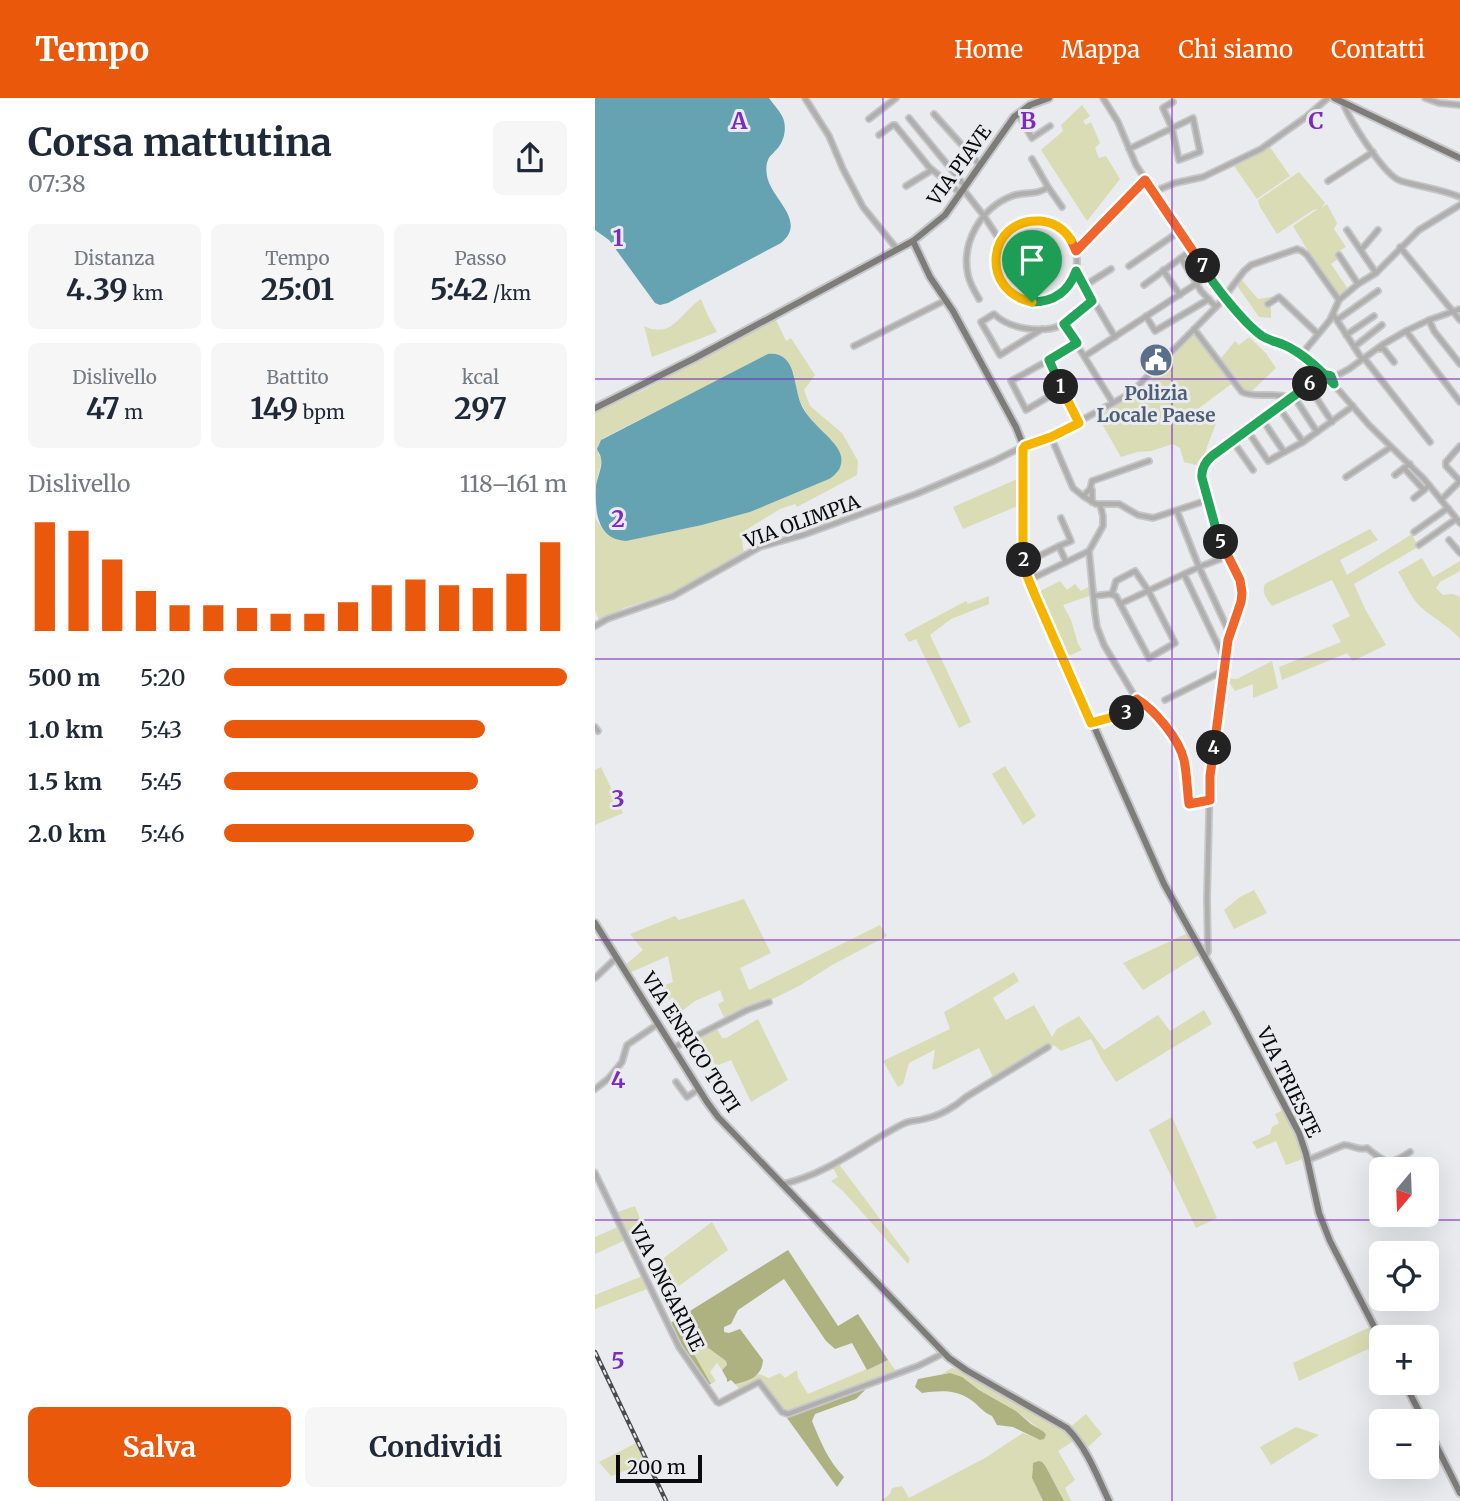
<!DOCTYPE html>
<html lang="it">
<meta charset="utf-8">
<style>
:root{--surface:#fff;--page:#f6f6f7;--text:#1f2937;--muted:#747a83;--accent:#ea580c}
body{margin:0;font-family:Merriweather,serif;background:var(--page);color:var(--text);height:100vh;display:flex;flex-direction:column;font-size:26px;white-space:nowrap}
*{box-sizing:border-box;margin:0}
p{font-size:23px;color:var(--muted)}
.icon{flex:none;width:38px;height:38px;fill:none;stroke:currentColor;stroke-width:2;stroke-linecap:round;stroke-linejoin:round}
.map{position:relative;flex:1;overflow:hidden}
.drawer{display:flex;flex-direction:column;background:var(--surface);width:595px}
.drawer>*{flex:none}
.needle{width:46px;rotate:199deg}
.controls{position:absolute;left:774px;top:1059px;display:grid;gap:14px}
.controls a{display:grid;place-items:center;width:70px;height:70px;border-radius:10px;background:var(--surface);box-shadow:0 7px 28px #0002;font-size:35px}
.scale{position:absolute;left:21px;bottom:18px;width:86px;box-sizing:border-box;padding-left:7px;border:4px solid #0b0b0d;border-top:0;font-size:19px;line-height:24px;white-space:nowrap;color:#0b0b0d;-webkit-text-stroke:5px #eaebef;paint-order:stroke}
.pin{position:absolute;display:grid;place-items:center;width:60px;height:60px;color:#fff;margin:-72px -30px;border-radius:50% 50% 50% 0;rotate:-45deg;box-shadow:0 0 7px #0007}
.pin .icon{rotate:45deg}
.km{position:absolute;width:35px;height:35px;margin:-18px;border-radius:50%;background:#222;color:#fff;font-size:19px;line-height:35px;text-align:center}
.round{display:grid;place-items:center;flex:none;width:74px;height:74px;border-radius:10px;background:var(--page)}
.head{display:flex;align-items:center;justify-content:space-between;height:119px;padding:0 28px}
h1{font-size:38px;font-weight:700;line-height:52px}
.stats{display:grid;grid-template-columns:repeat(3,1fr);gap:10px;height:119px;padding:7px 28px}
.stats div{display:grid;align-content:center;border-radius:10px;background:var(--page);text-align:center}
.stats b{font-size:30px;font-weight:700}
.stats small{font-size:19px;font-weight:400}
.stats p{font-size:19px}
.chart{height:196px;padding:14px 28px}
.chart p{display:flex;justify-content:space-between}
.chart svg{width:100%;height:126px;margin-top:7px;stroke:var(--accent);stroke-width:6}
.cta{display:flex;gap:14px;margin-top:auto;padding:14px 28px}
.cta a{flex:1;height:80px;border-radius:10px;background:var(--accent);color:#fff;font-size:28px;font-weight:700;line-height:80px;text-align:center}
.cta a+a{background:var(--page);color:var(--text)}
ul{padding:0 28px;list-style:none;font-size:23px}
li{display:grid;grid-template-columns:112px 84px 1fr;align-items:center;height:52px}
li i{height:18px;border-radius:9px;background:var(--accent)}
header{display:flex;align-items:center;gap:42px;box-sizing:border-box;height:98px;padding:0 35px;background:var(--accent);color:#fff}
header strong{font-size:33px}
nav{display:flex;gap:38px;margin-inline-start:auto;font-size:24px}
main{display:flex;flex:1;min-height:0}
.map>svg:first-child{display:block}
.green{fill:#d9dcb4}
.forest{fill:#aeb180}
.water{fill:#66a3b2}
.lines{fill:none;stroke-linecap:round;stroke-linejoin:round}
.minor-casing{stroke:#c6c7cb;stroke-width:8}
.major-casing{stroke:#c6c7cb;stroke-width:10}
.minor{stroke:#b0afad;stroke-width:4.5}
.major{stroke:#7e7c79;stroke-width:6}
.rail-casing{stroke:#4b4b4e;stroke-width:4.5}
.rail{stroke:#eaebef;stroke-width:2;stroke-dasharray:5;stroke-linecap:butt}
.split-1-casing{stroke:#fff;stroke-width:14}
.split-2-casing{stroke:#fff;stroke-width:14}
.split-3-casing{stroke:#fff;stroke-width:14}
.split-4-casing{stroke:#fff;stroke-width:14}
.split-5-casing{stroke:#fff;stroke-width:14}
.split-6-casing{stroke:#fff;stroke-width:14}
.split-7-casing{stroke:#fff;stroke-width:14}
.split-8-casing{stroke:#fff;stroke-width:14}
.split-9-casing{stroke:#fff;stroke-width:14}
.split-1{stroke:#22a559;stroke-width:9}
.split-2{stroke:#f5b400;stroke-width:9}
.split-3{stroke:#f5b400;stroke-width:9}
.split-4{stroke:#f0652b;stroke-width:9}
.split-5{stroke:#f0652b;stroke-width:9}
.split-6{stroke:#22a559;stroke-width:9}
.split-7{stroke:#22a559;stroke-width:9}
.split-8{stroke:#f0652b;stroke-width:9}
.split-9{stroke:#f5b400;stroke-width:9}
.grid{fill:none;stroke:#7b2cbf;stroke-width:2;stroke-opacity:0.55}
.labels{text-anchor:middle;stroke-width:6;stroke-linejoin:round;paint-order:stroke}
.street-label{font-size:19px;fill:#0b0b0d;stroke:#eaebef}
.service-label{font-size:19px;font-weight:bold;fill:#4e5e75;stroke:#eaebef}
.grid-label{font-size:23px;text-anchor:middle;font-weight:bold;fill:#7b2cbf;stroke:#eaebef;stroke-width:6;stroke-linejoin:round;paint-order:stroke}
</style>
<header>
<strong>Tempo</strong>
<nav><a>Home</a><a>Mappa</a><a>Chi siamo</a><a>Contatti</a></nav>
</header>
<main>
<section class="drawer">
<div class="head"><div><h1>Corsa mattutina</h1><p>07:38</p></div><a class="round"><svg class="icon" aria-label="share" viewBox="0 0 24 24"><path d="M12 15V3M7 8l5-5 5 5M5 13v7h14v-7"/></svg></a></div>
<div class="stats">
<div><p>Distanza</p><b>4.39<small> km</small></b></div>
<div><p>Tempo</p><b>25:01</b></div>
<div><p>Passo</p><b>5:42<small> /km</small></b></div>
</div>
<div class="stats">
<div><p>Dislivello</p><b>47<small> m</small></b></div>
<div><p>Battito</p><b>149<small> bpm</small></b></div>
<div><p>kcal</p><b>297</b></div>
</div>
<div class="chart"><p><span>Dislivello</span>118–161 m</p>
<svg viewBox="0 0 160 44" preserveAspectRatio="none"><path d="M5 44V6M15 44V9M25 44V19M35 44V30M45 44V35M55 44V35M65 44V36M75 44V38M85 44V38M95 44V34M105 44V28M115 44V26M125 44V28M135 44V29M145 44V24M155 44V13"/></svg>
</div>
<ul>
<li><b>500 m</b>5:20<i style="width:100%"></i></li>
<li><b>1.0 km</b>5:43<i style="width:76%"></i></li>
<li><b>1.5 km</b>5:45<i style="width:74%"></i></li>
<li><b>2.0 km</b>5:46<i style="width:73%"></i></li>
</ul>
<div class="cta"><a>Salva</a><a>Condividi</a></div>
</section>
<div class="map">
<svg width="865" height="1403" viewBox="0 0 865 1403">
<rect width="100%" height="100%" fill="#eaebef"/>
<g class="green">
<path d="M487 7 495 18 488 23 491 27 496 24 505 45 500 50 504 60 511 58 525 81 492 123 446 52 468 33 466 27Z"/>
<path d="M675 49 695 78 662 101 639 68Z"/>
<path d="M704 74 730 105 726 110 732 106 742 125 739 131 751 149 744 153 747 158 736 166 753 191 744 198 722 168 698 128 723 111 718 112 682 136 665 109 663 102Z"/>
<path d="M646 181 663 201 676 199V220L664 219 641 186Z"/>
<path d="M106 201 112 216 122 234 57 259 49 228C77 242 86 214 106 201Z"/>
<path d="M181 222 191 243 196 240 220 277 209 292 215 308 247 335 263 363 262 377 202 409 200 406 185 411 146 435 149 456 79 494 29 510 4 523 0 512V420C9 434 15 443 33 442L107 427 155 414 236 380 242 375 246 359 245 356 231 337 214 320 202 297 199 275 179 256H175L8 340C1 347 1 354 7 361L0 390V314L47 293Z"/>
<path d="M600 235 639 284 604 310 614 322 620 323 621 325 605 368 589 364 585 350 578 346 556 353 542 354 526 359 503 319 547 291Z"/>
<path d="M654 239 672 256V257L681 270 657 293 650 292 648 289 626 260 640 243 644 247Z"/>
<path d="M427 379V406L368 431 358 409Z"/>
<path d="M775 431 783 442 745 462 752 477 817 436 823 449 759 486 770 511 791 547 758 563 752 555 687 582 684 569 746 544 737 527 755 518 737 482 677 508C672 501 666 495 670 486Z"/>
<path d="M827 460 838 479 865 463V473L845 484 841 490 848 497 858 496 865 499V541C853 526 834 519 821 504 814 495 809 483 803 474Z"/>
<path d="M465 483 472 492 480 486 486 493 497 487V497L468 507 476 522 483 546 487 552 471 559 443 494Z"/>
<path d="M394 498V506L356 521 335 537 376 624 364 630 321 541 314 544 309 536 371 503 373 506Z"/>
<path d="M677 563 683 590 658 600V586L640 593 631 580 642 581Z"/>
<path d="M410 668 441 718 428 727 397 676Z"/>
<path d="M6 669 28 715 0 727V672Z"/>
<path d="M659 792 672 815 639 831 629 812 645 799Z"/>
<path d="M149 801 176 855 145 870 154 892 285 827 292 838 237 867 204 888 131 924 123 906 129 903 125 892 100 903 87 913 78 899 74 902 67 888 78 884 73 858 34 875 30 867 48 852 35 836 80 818 84 822Z"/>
<path d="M595 834 607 855 548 892 528 865Z"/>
<path d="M419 874 424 883 398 900 411 922 439 907 457 939 462 931 484 918 509 952 563 917 575 933 609 912 617 926 521 984 507 962 496 941 466 953 459 947 400 983 384 950 339 972 337 970 340 952H339L314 965 308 986 303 989 288 963 355 931 349 914Z"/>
<path d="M163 921 193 982 156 1004 136 962 121 968 104 937 121 929 127 940H131Z"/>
<path d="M690 1011 706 1042 710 1060 691 1067 681 1043 662 1051 657 1044 675 1036 677 1029 684 1025 680 1016Z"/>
<path d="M577 1019 622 1120 601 1130 554 1032Z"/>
<path d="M243 1065 315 1161 313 1166 248 1093 236 1083 243 1079 237 1068Z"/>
<path d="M40 1108 50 1133 0 1156V1139L25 1128 20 1115Z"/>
<path d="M117 1124 133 1152 73 1196 62 1165Z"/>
<path d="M50 1177 57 1189 0 1211V1197Z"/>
<path d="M775 1229 784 1246 704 1283 698 1265Z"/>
<path d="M104 1233 112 1249 131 1263 132 1267 127 1272 122 1265 115 1274 121 1283 116 1286C109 1271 83 1245 104 1233Z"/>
<path d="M293 1262 301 1273 264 1289 269 1291 198 1318 192 1317 166 1287 147 1294 140 1286 149 1284 164 1276 174 1280 185 1275 190 1280 202 1272 203 1280 213 1296Z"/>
<path d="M357 1270C378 1277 396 1289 415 1300 437 1313 461 1324 480 1342L463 1353 480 1382 470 1390 476 1403H469L451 1369 437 1370V1380L448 1403H286L295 1396 297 1390 307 1388 314 1400 390 1360 428 1335 445 1342 442 1329 421 1313 355 1275 347 1276Z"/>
<path d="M491 1316 507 1336 491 1351 483 1338 474 1330Z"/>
<path d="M701 1329 724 1337 676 1367 665 1349Z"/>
<path d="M41 1345 51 1365 16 1378 4 1364Z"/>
</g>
<g class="forest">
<path d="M193 1152 243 1228 263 1216 293 1262 272 1272 257 1245 240 1251 231 1243 189 1181 143 1212 136 1226 129 1229V1234L134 1235 145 1231 168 1262C167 1278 155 1283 140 1286L136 1282 132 1284V1281L127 1272 132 1267 131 1263 112 1249 104 1233 99 1235 95 1242 97 1247 96 1251 116 1286 112 1287 92 1263 74 1226Z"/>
<path d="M355 1275 367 1279 384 1292 421 1313 436 1326 449 1334 451 1337 449 1341 445 1342 418 1329 402 1327 397 1318C387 1314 382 1305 373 1300 358 1291 343 1293 327 1295L320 1289 323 1281Z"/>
<path d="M269 1291 270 1292 261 1301 220 1316 217 1323C225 1343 234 1364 249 1379L242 1389 192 1320V1317L198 1318Z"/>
<path d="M444 1363 447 1364 451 1369 469 1403H448L437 1380 438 1365Z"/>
</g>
<g class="water">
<path d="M0 0H174C178 6 184 12 187 18 193 29 189 45 180 53 177 57 175 57 173 62 171 66 171 73 172 78 176 101 213 123 186 145L73 205 65 207 60 205 14 142 0 132Z"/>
<path d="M173 256C202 253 198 288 206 306 214 326 242 341 246 358 248 369 242 376 234 381L155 414 107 427 31 443C1 441 0 412 1 388 2 380 8 368 6 361 6 357 3 354 2 351L6 342Z"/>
</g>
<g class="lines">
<defs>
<g id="minor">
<path d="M210 0 234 38 248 71 268 109 302 151"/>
<path d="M508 0 523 24 541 67 621 188 659 231 675 243 697 250 733 280"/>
<path d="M830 0 844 5 865 7"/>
<path d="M748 5C755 22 789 78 806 83 826 89 846 91 865 99"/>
<path d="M339 16 385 67"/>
<path d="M423 16 437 40 455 28"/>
<path d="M314 20 370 88"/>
<path d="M274 21 301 0"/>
<path d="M284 37 298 27H300L334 69 365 95"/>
<path d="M534 51 598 20 605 54 584 62 577 30 568 10 578 4"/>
<path d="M437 61 453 89"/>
<path d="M733 83 778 54"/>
<path d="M311 88 337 72"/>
<path d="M368 91 389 118 406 144"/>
<path d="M558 94 580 85 608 79 666 51 711 19 733 0"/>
<circle cx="441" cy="163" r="41"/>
<path d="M752 132 781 175"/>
<path d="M805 149 865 222"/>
<path d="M766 152 783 132"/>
<path d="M481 153 550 82"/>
<path d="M744 157 763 186"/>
<path d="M586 160 606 193 621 209"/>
<path d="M534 168 585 133"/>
<path d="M568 172 585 197"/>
<path d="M481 173 520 239"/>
<path d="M549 187 597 152"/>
<path d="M489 188 516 171"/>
<path d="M384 201C380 194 375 186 373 177 366 144 386 110 417 98 430 93 442 98 453 89L467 109"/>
<path d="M673 206 684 199 723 236"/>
<path d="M738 216 767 261"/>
<path d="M551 218 560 233 614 201"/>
<path d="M742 222 783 193"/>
<path d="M834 222 839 233 865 266"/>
<path d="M469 226 518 305"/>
<path d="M447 231 405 257 386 224 399 216C414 231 447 236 467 227 478 222 489 211 497 203"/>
<path d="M599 231 647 294C662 301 680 293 695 300"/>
<path d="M811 233 865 304"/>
<path d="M751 237 779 218"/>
<path d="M259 248 351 202"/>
<path d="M759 249 787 227"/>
<path d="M785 251 788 250 799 264"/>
<path d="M706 257 735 222 744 202 763 186 781 175 824 132 865 107"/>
<path d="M490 258 604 184"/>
<path d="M769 260 835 344"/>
<path d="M454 262 484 325"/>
<path d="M733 280 735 278 737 280 754 271 787 247 811 233 834 222 865 211"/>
<path d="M734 281 774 327 829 381 865 425"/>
<path d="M713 287 737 324"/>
<path d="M467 291 431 312 416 283 454 262 482 245"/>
<path d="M698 297 722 334"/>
<path d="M683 308 708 344"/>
<path d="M667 321 689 354"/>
<path d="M652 332 673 363 708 344 758 308"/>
<path d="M456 339 478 390 488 398 501 406H524L543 417 558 420 613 402"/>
<path d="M637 342 658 372"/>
<path d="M430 348 456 339 536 295 624 206 649 173 656 167 702 151 707 153 712 157 744 202"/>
<path d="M815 366 809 370 829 392 834 387"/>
<path d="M800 377 809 370"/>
<path d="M751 379 796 349"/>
<path d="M495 392 497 383 500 382 554 363"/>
<path d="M488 398 494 392H497V404"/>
<path d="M819 400 829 392"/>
<path d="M846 402 865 383 851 368V364L865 348"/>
<path d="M582 413 604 469 634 534"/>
<path d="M466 420 476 443 464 448 471 464"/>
<path d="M819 434 853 410"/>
<path d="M854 442 865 455"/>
<path d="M824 447 861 421"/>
<path d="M446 457 464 448"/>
<path d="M589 476 630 562"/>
<path d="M434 482 494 453"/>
<path d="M499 498 515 496 521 498 554 560 580 545 553 492 540 473 521 483 517 496"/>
<path d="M525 506 604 469 633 458"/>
<path d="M0 528 12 521 78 498 165 449 208 437 321 396 399 363 427 349"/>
<path d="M542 602C560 613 584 641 589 662 592 676 592 691 594 706L614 702"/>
<path d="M570 602 628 573"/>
<path d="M497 625 515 621 540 612 542 602 509 547 502 529 500 515 494 453 508 428V418L505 406"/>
<path d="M0 629 3 633"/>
<path d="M610 859 613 854 612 800 615 678 633 542 646 504 647 495 645 482 621 431 607 380 608 370 617 358 728 276"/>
<path d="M0 880 22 859"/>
<path d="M78 950 152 912 174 904"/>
<path d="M81 984 92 999 104 991"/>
<path d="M0 991 13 981 27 964 32 947 63 926"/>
<path d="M713 1062 749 1047C758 1047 763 1053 772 1050 791 1065 793 1069 815 1054"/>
<path d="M0 1075 84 1249 122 1304 124 1305 164 1284 187 1314 193 1316 323 1268 349 1255"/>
<path d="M188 1086C233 1076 268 1046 308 1026 315 1022 322 1023 329 1021 344 1018 360 1009 371 999L453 949"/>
</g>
<g id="major">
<path d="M739 0 865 60"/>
<path d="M318 143 335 179 358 213 421 329 428 347"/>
<path d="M0 310 100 260 318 143 350 117 419 19 435 7 454 0"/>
<path d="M428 351 427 444 429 470 434 482 569 786 641 915 704 1035 711 1056 724 1115 735 1143 786 1242"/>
<path d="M0 825 112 1004 123 1019 354 1260 371 1272 472 1330C492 1350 502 1378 514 1403"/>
<path d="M809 1284 829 1323"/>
<path d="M831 1327 865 1395"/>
</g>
</defs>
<use href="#minor" class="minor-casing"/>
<use href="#major" class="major-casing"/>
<use href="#minor" class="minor"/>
<use href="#major" class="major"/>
<defs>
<path id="rail" d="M0 1254 71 1403"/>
</defs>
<use href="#rail" class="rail-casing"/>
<use href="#rail" class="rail"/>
</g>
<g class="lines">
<defs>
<path id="split-1" d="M437 204C459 204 474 193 481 173L497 203 469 226 482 245 454 262 466 289"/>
<path id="split-2" d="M429 462 428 444V351L430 348 456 339 484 325 466 289"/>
<path id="split-3" d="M429 462V470L439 495 496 625 532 615"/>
<path id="split-4" d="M532 615 540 612 542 601C560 612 584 641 589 662 592 676 592 691 594 706L615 702V678L619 650"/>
<path id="split-5" d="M619 650 633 542 646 504 647 495 645 482 626 444"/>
<path id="split-6" d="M626 444 621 431 607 380C606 371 610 364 617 358L715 286"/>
<path id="split-7" d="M608 168C618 187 650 226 667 238 677 244 688 245 697 251 712 259 727 274 739 286L736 278C733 277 731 277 728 276L715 286"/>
<path id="split-8" d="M476 142 481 153 550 82 608 168"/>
<path id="split-9" d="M437 204C384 193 392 120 445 123 458 124 469 131 476 142"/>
</defs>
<use href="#split-1" class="split-1-casing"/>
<use href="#split-2" class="split-2-casing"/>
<use href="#split-3" class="split-3-casing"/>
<use href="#split-4" class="split-4-casing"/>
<use href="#split-5" class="split-5-casing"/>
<use href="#split-6" class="split-6-casing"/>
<use href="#split-7" class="split-7-casing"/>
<use href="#split-8" class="split-8-casing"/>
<use href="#split-9" class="split-9-casing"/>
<use href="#split-1" class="split-1"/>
<use href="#split-2" class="split-2"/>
<use href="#split-3" class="split-3"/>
<use href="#split-4" class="split-4"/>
<use href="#split-5" class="split-5"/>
<use href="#split-6" class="split-6"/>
<use href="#split-7" class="split-7"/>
<use href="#split-8" class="split-8"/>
<use href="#split-9" class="split-9"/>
</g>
<path class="grid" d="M288 0V1403M577 0V1403M0 281H865M0 561H865M0 842H865M0 1122H865"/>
<defs>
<symbol id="civic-disc" viewBox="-11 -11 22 22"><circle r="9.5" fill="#5c6f8a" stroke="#eaebef"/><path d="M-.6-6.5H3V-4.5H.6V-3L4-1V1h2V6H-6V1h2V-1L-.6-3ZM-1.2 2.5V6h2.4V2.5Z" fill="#fff"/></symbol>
</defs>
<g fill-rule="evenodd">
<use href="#civic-disc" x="542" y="243" width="38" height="38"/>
</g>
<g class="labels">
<g class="street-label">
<text transform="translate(364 67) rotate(-54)" y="7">VIA PIAVE</text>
<text transform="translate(207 423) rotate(-20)" y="7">VIA OLIMPIA</text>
<text transform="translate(96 944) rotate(57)" y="7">VIA ENRICO TOTI</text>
<text transform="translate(694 984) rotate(64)" y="7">VIA TRIESTE</text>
<text transform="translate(72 1189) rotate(63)" y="7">VIA ONGARINE</text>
</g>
<g class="service-label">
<text x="561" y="302">Polizia<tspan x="561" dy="22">Locale Paese</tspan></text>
</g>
</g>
<g class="grid-label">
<text x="144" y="31">A</text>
<text x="433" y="31">B</text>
<text x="721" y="31">C</text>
<text x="23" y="148">1</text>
<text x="23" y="429">2</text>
<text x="23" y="709">3</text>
<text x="23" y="990">4</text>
<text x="23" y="1271">5</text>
</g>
</svg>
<div class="controls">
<a><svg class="needle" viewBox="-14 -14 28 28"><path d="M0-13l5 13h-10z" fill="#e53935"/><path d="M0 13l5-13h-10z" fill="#747a83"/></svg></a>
<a><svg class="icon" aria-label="locate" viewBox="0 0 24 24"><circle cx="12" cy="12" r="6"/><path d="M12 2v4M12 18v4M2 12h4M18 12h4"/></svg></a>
<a>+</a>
<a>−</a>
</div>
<div class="scale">200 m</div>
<div class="pin" style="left:437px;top:204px;background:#1e9e55"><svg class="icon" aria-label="arrive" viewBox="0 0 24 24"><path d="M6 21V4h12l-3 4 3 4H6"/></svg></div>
<b class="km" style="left:466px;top:289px">1</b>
<b class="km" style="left:429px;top:462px">2</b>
<b class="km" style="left:532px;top:615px">3</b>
<b class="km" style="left:619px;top:650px">4</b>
<b class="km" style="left:626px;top:444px">5</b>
<b class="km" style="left:715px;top:286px">6</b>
<b class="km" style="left:608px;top:168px">7</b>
</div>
</main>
